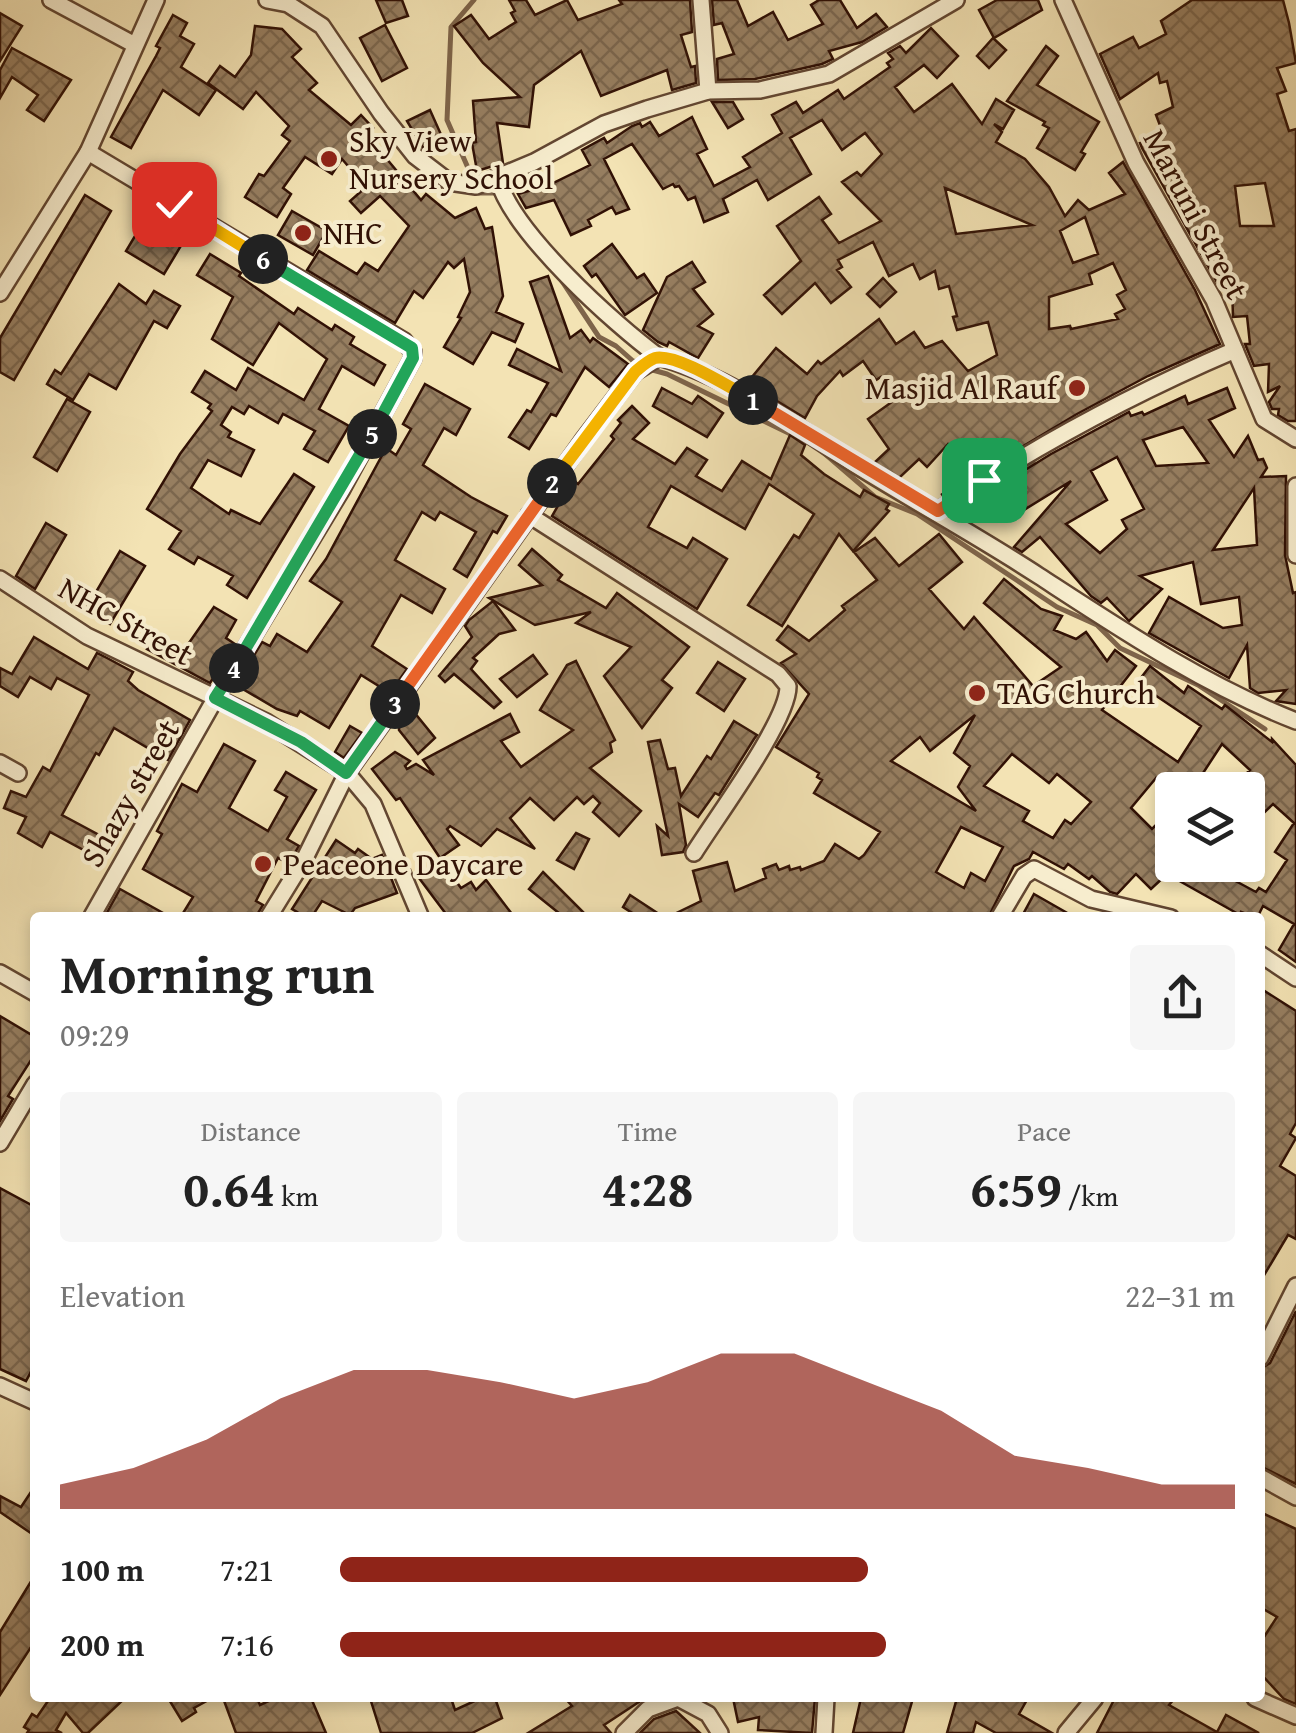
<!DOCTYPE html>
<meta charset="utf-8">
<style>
:root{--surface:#fff;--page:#f6f6f6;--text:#222;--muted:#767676;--accent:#8f2418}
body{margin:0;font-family:"Gentium Book Plus",serif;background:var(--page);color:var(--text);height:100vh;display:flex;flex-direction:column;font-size:38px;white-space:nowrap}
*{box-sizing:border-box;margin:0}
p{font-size:32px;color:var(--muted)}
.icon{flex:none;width:55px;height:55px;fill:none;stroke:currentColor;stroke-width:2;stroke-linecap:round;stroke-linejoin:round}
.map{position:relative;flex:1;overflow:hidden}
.drawer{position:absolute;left:30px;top:912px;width:1235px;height:790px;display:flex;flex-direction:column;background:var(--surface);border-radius:10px;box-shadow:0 5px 15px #0003}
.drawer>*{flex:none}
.controls{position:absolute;left:1155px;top:772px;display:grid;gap:20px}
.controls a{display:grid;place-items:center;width:110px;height:110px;border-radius:10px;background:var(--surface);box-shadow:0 5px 15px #0003;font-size:50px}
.pin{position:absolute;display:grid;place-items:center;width:85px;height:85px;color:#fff;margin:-42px;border-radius:20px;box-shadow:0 5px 15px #0006}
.km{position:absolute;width:50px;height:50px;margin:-25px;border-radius:50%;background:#222;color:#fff;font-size:28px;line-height:50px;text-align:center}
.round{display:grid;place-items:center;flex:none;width:105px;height:105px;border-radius:10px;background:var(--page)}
.head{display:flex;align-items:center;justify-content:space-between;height:170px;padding:0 30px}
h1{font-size:55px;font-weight:700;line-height:75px}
.metrics{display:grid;grid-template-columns:repeat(3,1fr);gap:15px;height:170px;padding:10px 30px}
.metrics div{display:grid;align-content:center;border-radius:10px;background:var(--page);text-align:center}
.metrics b{font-size:50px;font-weight:700}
.metrics small{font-size:28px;font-weight:400}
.metrics p{font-size:28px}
.chart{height:280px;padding:20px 30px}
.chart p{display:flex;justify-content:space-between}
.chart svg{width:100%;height:180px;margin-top:10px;fill:var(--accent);opacity:.7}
ul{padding:0 30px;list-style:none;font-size:32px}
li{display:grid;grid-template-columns:160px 120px 1fr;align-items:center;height:75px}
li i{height:25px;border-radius:12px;background:var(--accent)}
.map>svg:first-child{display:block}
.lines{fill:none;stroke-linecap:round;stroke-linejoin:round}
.stream{stroke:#7e644a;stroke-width:5}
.building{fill:url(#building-cross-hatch);stroke:#311105;stroke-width:2.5;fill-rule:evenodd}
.minor-casing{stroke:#624631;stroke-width:20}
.minor{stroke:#f7edce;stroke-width:15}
.split-1-casing{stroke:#fff;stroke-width:20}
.split-2-casing{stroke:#fff;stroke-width:20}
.split-3-casing{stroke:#fff;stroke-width:20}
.split-4-casing{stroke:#fff;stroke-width:20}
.split-5-casing{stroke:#fff;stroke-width:20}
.split-6-casing{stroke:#fff;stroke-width:20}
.split-7-casing{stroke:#fff;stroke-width:20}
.split-1{stroke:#f0652b;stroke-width:12}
.split-2{stroke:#f5b400;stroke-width:12}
.split-3{stroke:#f0652b;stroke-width:12}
.split-4{stroke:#22a559;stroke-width:12}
.split-5{stroke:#22a559;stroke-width:12}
.split-6{stroke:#22a559;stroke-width:12}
.split-7{stroke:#f5b400;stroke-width:12}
.poi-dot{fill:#8f2418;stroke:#f7edce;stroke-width:4}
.labels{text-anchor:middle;stroke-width:8;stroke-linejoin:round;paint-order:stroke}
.poi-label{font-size:32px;fill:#311105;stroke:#f7edce;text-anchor:start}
.street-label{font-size:32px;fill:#311105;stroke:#f7edce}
</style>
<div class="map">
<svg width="1296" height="1733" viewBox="0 0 1296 1733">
<defs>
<pattern id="building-cross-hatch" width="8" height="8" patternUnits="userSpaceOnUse" patternTransform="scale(2.5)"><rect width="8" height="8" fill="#967e60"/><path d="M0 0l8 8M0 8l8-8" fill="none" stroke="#7b664d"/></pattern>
</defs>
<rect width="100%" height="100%" fill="#f3e3b4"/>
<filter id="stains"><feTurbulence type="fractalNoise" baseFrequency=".002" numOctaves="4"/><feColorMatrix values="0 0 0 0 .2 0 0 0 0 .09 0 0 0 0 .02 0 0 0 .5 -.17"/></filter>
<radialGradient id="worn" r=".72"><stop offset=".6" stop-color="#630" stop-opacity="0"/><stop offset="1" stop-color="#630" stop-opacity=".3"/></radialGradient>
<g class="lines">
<g class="stream">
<path d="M474 0 451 27 447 120 479 193H502"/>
<path d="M562 281 599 337 616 346 633 361 642 363"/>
<path d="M649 369 667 374 807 442"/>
<path d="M817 447 875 497 917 514 1057 607 1097 625 1120 648 1198 685 1265 729"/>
<path d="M984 489 1033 462"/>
</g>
</g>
<g class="building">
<path d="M376 0H402L408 16 386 23Z"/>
<path d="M509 0H526L535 15 567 0 578 20 622 4 619 0H690L692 32 681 35 691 67 695 66 696 83 672 90 667 70 601 96 581 51 534 85 529 127 497 123 503 163 477 171 472 143 476 142 473 101 520 97 483 63 454 26 471 15 489 39 516 22 511 13 515 11Z"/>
<path d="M712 0H737L748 26 773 12 788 40 823 24 811 5 819 0H840L857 28 876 14 887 27 862 42 829 51 833 59 822 64 755 79 718 80 717 59 734 54 722 23 714 25Z"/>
<path d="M997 0H1038L1042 10 994 38 979 10Z"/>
<path d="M1192 0H1283L1289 23 1296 63 1277 68 1286 91 1277 94 1289 131 1296 129V421H1288L1278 415 1279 409H1272L1269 402 1280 386 1268 392 1269 364 1254 366 1245 344H1250L1247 316 1233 317 1232 285 1219 286 1142 148 1140 143 1164 136 1156 115 1173 107 1167 81 1160 83 1158 73 1120 99 1100 54 1133 37 1139 48 1166 34 1161 21ZM1265 183 1274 226H1240L1235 186Z"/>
<path d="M0 13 22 26 0 61Z"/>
<path d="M173 15 187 23 180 36 194 44 181 67 216 90 199 115 163 90 131 148 111 137 156 56 160 48 156 46Z"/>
<path d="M385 25 407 68 382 81 360 38Z"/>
<path d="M255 26 282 29 301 49 292 57 317 83 309 90 351 125 361 115 373 128 366 134 421 200 426 194 455 218 476 208 485 229 492 227 503 296 496 312 523 324 515 342 492 332 473 364 444 347 461 318 458 317 470 292 464 259 454 268 448 262 423 298 414 291 395 323 307 270 319 251 357 274 365 263 378 271 409 226 380 196 361 213 350 201 366 187 342 159 332 174 305 157 283 188 291 194 277 217 245 197 259 174 264 176 290 141 282 135 289 126 256 92 243 109 208 83 220 66 235 77 251 55Z"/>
<path d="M931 28 958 56 937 78 924 65 895 87 914 112 952 84 982 124 996 99 1014 110 1003 129 994 124 1002 132 996 142 1025 159 1049 187 1065 216 1078 200 1089 210 1125 194 1109 173 1123 162 1195 290 1220 344 1148 376 1077 414 941 495 974 473 948 444 927 467 919 459 899 478 874 463 889 449 868 419 896 399 881 377 876 380 863 361 843 376 840 371 817 396 805 418 747 383 776 348 807 374 818 361 821 364 879 319 896 344 914 332 925 348 942 341 968 371 997 355 988 322 957 330 953 317 957 316 949 286 939 289 935 271 920 279 913 264 889 276 873 242 838 260 842 267 837 270 851 287 831 303 815 283 782 314 764 295 801 261 777 226 819 197 831 214 822 220 839 243 881 221 842 182 857 172 861 176 882 154 865 133 842 150 822 120 790 138 811 174 768 200 757 180 723 199 728 212 704 222 695 197 688 200 679 186 675 187 673 184 663 189 632 144 604 159 629 209 616 214 612 207 588 220 591 226 571 235 554 200 526 208 518 194 549 185 590 165 582 150 604 138 607 143 632 126 640 123 642 127 650 122 659 136 692 117 707 149 697 154 714 186 750 167 743 157 782 133 772 115 796 102 803 113 838 90 844 99 890 67 887 63 893 59 888 53 900 46 906 53ZM945 188 1032 225 956 234ZM1085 217 1098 254 1073 263 1060 231ZM1113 263 1126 290 1117 295 1125 309 1115 314 1118 319 1071 329 1070 326 1049 329V297L1092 284 1089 274Z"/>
<path d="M993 38 1006 50 989 68 977 56Z"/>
<path d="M1046 46 1058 56 1037 85 1099 122 1081 152 1085 154 1075 170 1037 148 1049 128 1043 125 1045 122 1007 101Z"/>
<path d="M12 48 71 80 44 121 27 110 38 95 12 77 0 98V70Z"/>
<path d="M712 102H733L743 119 728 128Z"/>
<path d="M430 110 443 139 423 148 407 121Z"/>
<path d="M85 195 111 211 14 380 0 372V338Z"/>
<path d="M292 211 327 231 313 255 278 235Z"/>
<path d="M147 216 185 239 164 274 126 251Z"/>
<path d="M612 244 637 278 644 274 657 293 625 315 596 274 592 277 584 266Z"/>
<path d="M210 254 241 273 239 276 294 314 298 308 332 330 335 325 354 337 350 344 385 365 374 385 342 366 319 409 349 426 328 462 304 449 315 431 283 414 278 423 249 406 244 414 232 407 221 425 231 432 228 437 254 450 241 476 208 460 191 488 229 514 231 510 260 524 294 474 314 487 247 598 227 585 233 576 198 557 194 564 169 549 181 531 147 509 180 454 212 411 208 408 211 404 192 392 205 371 236 390 248 368 304 400 327 359 279 323 253 365 212 339 233 297 197 275Z"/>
<path d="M692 262 705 282 693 289 713 314 698 326 713 334 698 358 669 342 667 346 658 342 643 330 667 277Z"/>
<path d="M548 276 570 338 581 330 590 342 593 338 628 364 609 387 585 367 556 416 551 414 529 449 509 437 527 410 531 412 548 383 509 365 517 349 561 371 530 282Z"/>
<path d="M883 278 896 292 880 307 867 294Z"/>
<path d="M119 284 146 304 154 291 180 306 167 328 154 321 116 389 89 374 73 400 47 384 55 370 61 374Z"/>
<path d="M425 384 470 409 456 435 444 428 423 465 471 497 507 516 497 533 493 531 467 577 454 569 476 532 440 512 435 520 422 512 395 560 445 589 432 613 401 595 372 646 407 669 390 693 361 675 329 728 300 711 297 716 277 709 236 685 262 642 270 646 277 634 307 652 342 602 310 581 326 559 386 448 396 455 411 429 403 424Z"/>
<path d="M662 388 692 404 698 396 723 413 707 437 653 406Z"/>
<path d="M1227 388 1235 408 1209 420 1234 457 1248 436 1258 460 1263 459 1267 468 1261 477 1286 476 1285 555 1293 593 1296 592V704L1276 701 1286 690 1258 693 1250 688 1247 645 1229 678 1149 633 1169 597 1223 628 1242 625 1239 597 1201 604 1193 562 1140 576 1162 589 1129 621 1107 598 1101 603 1091 596 1040 537 1022 552 1014 547 1071 481 1006 521 996 505 971 521 957 512 1051 454 1129 412 1131 416 1142 412 1144 415 1185 396 1188 404ZM1183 427 1208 463 1156 466 1143 440ZM1117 457 1144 509 1122 520 1127 529 1100 553 1066 524 1107 500 1091 471ZM1254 488 1257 545 1213 550Z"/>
<path d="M67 399 90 412 57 471 34 457Z"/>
<path d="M632 406 649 423 633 439 675 464 687 448 707 460 696 476 722 491 742 461 771 479 790 435 805 445 801 455 824 474 860 497 864 490 889 504 886 509 889 511 853 551 839 534 782 626 748 605 794 535 799 538 814 514 769 484 745 529 671 486 648 527 687 548 693 538 727 559 697 609 552 516 573 480 578 484 614 439 611 436 621 423 618 420Z"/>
<path d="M46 523 66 535 35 589 16 576Z"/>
<path d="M939 534 962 562 929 589 964 629 974 617 1033 686 1061 667 984 603 1004 579 1041 609 1062 616 1054 630 1076 639 1086 632 1107 661 1115 650 1136 666 1102 710 1178 762 1201 726 1137 683 1150 666 1184 693 1188 686 1222 709 1225 705 1272 742V739L1296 765V962L1279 950 1294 924 1263 906 1257 918 1241 912 1240 915 1167 874 1151 889 1136 874 1117 894 1110 892 1092 876 1089 879 1068 864 1064 869 1033 852 1029 859 1014 866 988 918H666L701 901 693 871 727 862 735 891 766 878 763 869 776 864 779 870 789 866 790 870 800 867 801 870 824 861 835 844 859 859 864 855 880 832 814 793 822 780 817 777 819 773 776 747 809 694 781 663 796 654 777 640 788 626 809 641 845 610 842 606 877 580 854 552 875 538 899 566ZM975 715 954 753 970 766 958 787 976 811 891 761 920 737 930 751ZM1222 744 1250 770 1230 790H1248V828L1273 804 1294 823 1275 852 1287 860 1266 892 1259 888 1256 892 1217 871 1220 865H1172V809L1152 829 1131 808 1156 778 1171 790H1192ZM1012 754 1049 783 1057 774 1091 802 1071 824 1065 820 1053 838 1023 821 1029 811 984 786ZM961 827 1003 847 985 881 971 873 964 888 936 872Z"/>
<path d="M532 549 562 575 558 580 606 608 617 593 689 647 662 680 672 688 642 728 604 676 631 647 576 623 591 612 535 625 489 598 542 585 519 565Z"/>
<path d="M120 551 145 566 110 624 86 609Z"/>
<path d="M493 601 515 630 499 634 473 658 477 661 471 669 501 702 494 708 454 674 445 682 439 676 472 637 465 626 469 620Z"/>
<path d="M214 607 236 620 226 638 235 644 210 683 147 649 156 636 182 653Z"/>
<path d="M34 637 88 669 97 653 107 658 133 672 128 681 138 690 190 720 168 760 114 728 99 755 96 753 62 815 114 843 104 861 50 832 42 847 18 833 26 817 4 808 11 791 26 797 43 767 50 771 89 695 57 678 51 689 30 677 18 697 0 686V668L12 674Z"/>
<path d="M533 655 547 674 517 697 500 679Z"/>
<path d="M576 661 615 740 610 743 612 752 590 768 641 811 619 836 593 812 600 803 593 796 584 804 577 797 554 820 530 798 510 818 535 849 497 829 481 846 450 826 447 829 459 845 440 858 400 798 396 800 372 769 395 752 410 761 405 766 407 769 416 764 434 775 423 760 510 714 519 732 501 741 521 767 573 730 540 710 567 665Z"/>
<path d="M718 662 745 679 724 711 697 693Z"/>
<path d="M414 712 435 738 418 754 399 730V724Z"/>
<path d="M734 721 757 735 754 739 719 795 715 793 698 817 679 804 686 845 683 852 662 855 657 826 668 836 648 742 660 740 668 769 675 768 681 796 707 756 711 759Z"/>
<path d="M350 726 362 733 344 758 335 752Z"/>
<path d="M224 744 255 761 229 808 268 831 287 797 275 790 286 772 316 790 287 839 299 846 289 863 278 858 256 901 263 905 255 918H180L193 897 143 869 162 834 157 831 182 784 197 792Z"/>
<path d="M576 833 589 839 574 869 557 860Z"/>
<path d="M336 840 355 853 358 849 372 859 382 855 397 893 355 908 350 915 322 901 311 918H293L297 912 292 909Z"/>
<path d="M442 862 461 888 471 882 476 890 486 880 515 918H449L419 878Z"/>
<path d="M543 872 589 918H565L529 889Z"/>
<path d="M120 889 172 918H104Z"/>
<path d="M1034 894 1076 918H1021Z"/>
<path d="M630 895 665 918H640L623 907Z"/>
<path d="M1260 988 1296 1011V1123L1290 1134 1296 1138 1280 1166 1296 1176V1239L1288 1235 1260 1282Z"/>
<path d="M0 1016 35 1037V1054L8 1096 13 1099 0 1121Z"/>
<path d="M0 1188 35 1207V1364L26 1381 0 1369Z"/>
<path d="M1296 1311V1484L1260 1466V1369L1270 1363Z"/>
<path d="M35 1486V1536L0 1512V1496L21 1507Z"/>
<path d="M1260 1512 1296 1529V1704L1284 1699 1260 1673V1643L1277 1617 1260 1607Z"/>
<path d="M35 1575V1641L0 1695V1632Z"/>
<path d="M50 1698H125L88 1733H83L66 1713 56 1730 62 1733H27L29 1730 24 1727 32 1714 37 1717Z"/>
<path d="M168 1698H212L194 1708 196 1712 182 1721Z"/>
<path d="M223 1698H257L260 1705 275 1698H311L326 1733H236Z"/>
<path d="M370 1698H451L455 1710 481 1698H495L502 1718 472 1733H381Z"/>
<path d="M565 1698H645L604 1725 611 1733H528L572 1706Z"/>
<path d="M733 1698H815L812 1733 758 1730 759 1717 738 1722Z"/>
<path d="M861 1698H913L903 1733H853Z"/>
<path d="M957 1698H1028L1019 1714 1052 1733H996L976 1722 973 1733H947Z"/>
<path d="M1115 1698H1175L1169 1705 1217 1732 1226 1715 1259 1733H1097Z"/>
<path d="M676 1711 700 1733H640L654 1719Z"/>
</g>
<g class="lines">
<defs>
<g id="minor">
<path d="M51 0 135 45"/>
<path d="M267 0 288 4 322 26 381 113 415 156 449 182 476 186 534 162 604 124 647 109 708 91 760 90 829 74 956 0"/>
<path d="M701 0 708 91"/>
<path d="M1063 0 1136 163 1214 300 1264 419 1296 439"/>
<path d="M88 152 404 341 413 352V358L342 489 215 699 91 918"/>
<path d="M498 179C512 232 614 324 659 357"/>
<path d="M0 293 88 152 156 0"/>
<path d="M1296 486V555"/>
<path d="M938 511C1030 449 1132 394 1235 350"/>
<path d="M529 515 778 674 788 686C789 720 715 819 694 853"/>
<path d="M0 579 87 636 266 722 347 773 373 804 421 918"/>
<path d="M0 763 18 773"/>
<path d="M268 918 305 858 347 773 584 439 635 372 659 357C730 377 791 423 851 462 913 501 978 536 1039 576 1122 630 1204 685 1296 721"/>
<path d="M999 918 1024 876 1034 869 1091 899 1171 918"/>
<path d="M1260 954 1296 978"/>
<path d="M0 973 35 993"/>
<path d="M0 1143 35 1084"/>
<path d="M1260 1358 1296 1286"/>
<path d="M0 1386 35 1402"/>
<path d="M1260 1477 1296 1497"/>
<path d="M1255 1698 1296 1716"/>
<path d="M624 1733 648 1709 678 1698 708 1714 720 1733"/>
<path d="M824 1733 826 1698"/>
<path d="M1066 1733 1095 1698"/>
</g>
</defs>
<use href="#minor" class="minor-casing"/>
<use href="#minor" class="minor"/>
</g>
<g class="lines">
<defs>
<path id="split-1" d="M753 400 938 511 984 480"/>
<path id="split-2" d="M552 483 635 372C641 367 647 361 655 358 677 353 732 389 753 400"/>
<path id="split-3" d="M395 704 552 483"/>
<path id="split-4" d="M234 668 215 698 301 742 346 773 395 704"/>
<path id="split-5" d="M234 668 372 434"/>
<path id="split-6" d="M263 259 412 348 413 358 372 434"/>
<path id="split-7" d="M174 204 263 259"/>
</defs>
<use href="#split-1" class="split-1-casing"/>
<use href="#split-2" class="split-2-casing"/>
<use href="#split-3" class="split-3-casing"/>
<use href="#split-4" class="split-4-casing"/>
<use href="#split-5" class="split-5-casing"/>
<use href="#split-6" class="split-6-casing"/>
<use href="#split-7" class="split-7-casing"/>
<use href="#split-1" class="split-1"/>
<use href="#split-2" class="split-2"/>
<use href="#split-3" class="split-3"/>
<use href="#split-4" class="split-4"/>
<use href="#split-5" class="split-5"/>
<use href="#split-6" class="split-6"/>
<use href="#split-7" class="split-7"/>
</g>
<g class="poi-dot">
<circle cx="329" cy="159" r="10"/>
<circle cx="303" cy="233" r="10"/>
<circle cx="1077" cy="388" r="10"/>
<circle cx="977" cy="693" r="10"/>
<circle cx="263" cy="864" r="10"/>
</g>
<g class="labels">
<g class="poi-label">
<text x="349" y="152">Sky View<tspan x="349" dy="37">Nursery School</tspan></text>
<text x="323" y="244">NHC</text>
<text x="1057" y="399" text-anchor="end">Masjid Al Rauf</text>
<text x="997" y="704">TAG Church</text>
<text x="283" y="875">Peaceone Daycare</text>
</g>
<g class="street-label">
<text transform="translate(1196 214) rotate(62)" y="11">Maruni Street</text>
<text transform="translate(126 621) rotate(29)" y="11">NHC Street</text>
<text transform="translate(130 793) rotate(-60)" y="11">Shazy street</text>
</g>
</g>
<rect width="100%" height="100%" filter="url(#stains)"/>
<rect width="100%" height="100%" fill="url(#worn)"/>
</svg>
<div class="controls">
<a><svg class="icon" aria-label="layers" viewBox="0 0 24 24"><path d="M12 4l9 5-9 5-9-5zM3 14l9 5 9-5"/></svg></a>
</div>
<div class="pin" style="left:984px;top:480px;background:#1e9e55"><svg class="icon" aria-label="arrive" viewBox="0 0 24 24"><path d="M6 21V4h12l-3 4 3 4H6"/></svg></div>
<div class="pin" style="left:174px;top:204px;background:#d93025"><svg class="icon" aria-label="check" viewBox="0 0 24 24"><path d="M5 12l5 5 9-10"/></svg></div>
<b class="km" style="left:753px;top:400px">1</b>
<b class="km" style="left:552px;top:483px">2</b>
<b class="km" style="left:395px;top:704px">3</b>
<b class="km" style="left:234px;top:668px">4</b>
<b class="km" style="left:372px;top:434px">5</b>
<b class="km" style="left:263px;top:259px">6</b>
<section class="drawer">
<div class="head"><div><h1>Morning run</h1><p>09:29</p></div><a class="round"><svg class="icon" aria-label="share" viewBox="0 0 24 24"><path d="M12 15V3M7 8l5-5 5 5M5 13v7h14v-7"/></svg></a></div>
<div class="metrics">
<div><p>Distance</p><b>0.64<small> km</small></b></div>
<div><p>Time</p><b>4:28</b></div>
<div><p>Pace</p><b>6:59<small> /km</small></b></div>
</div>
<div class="chart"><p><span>Elevation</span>22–31 m</p>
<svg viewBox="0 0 160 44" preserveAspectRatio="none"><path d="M0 44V38L10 34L20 27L30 17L40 10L50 10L60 13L70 17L80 13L90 6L100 6L110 13L120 20L130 31L140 34L150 38L160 38V44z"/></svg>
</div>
<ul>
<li><b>100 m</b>7:21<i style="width:59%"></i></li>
<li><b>200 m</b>7:16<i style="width:61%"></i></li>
</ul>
</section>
</div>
